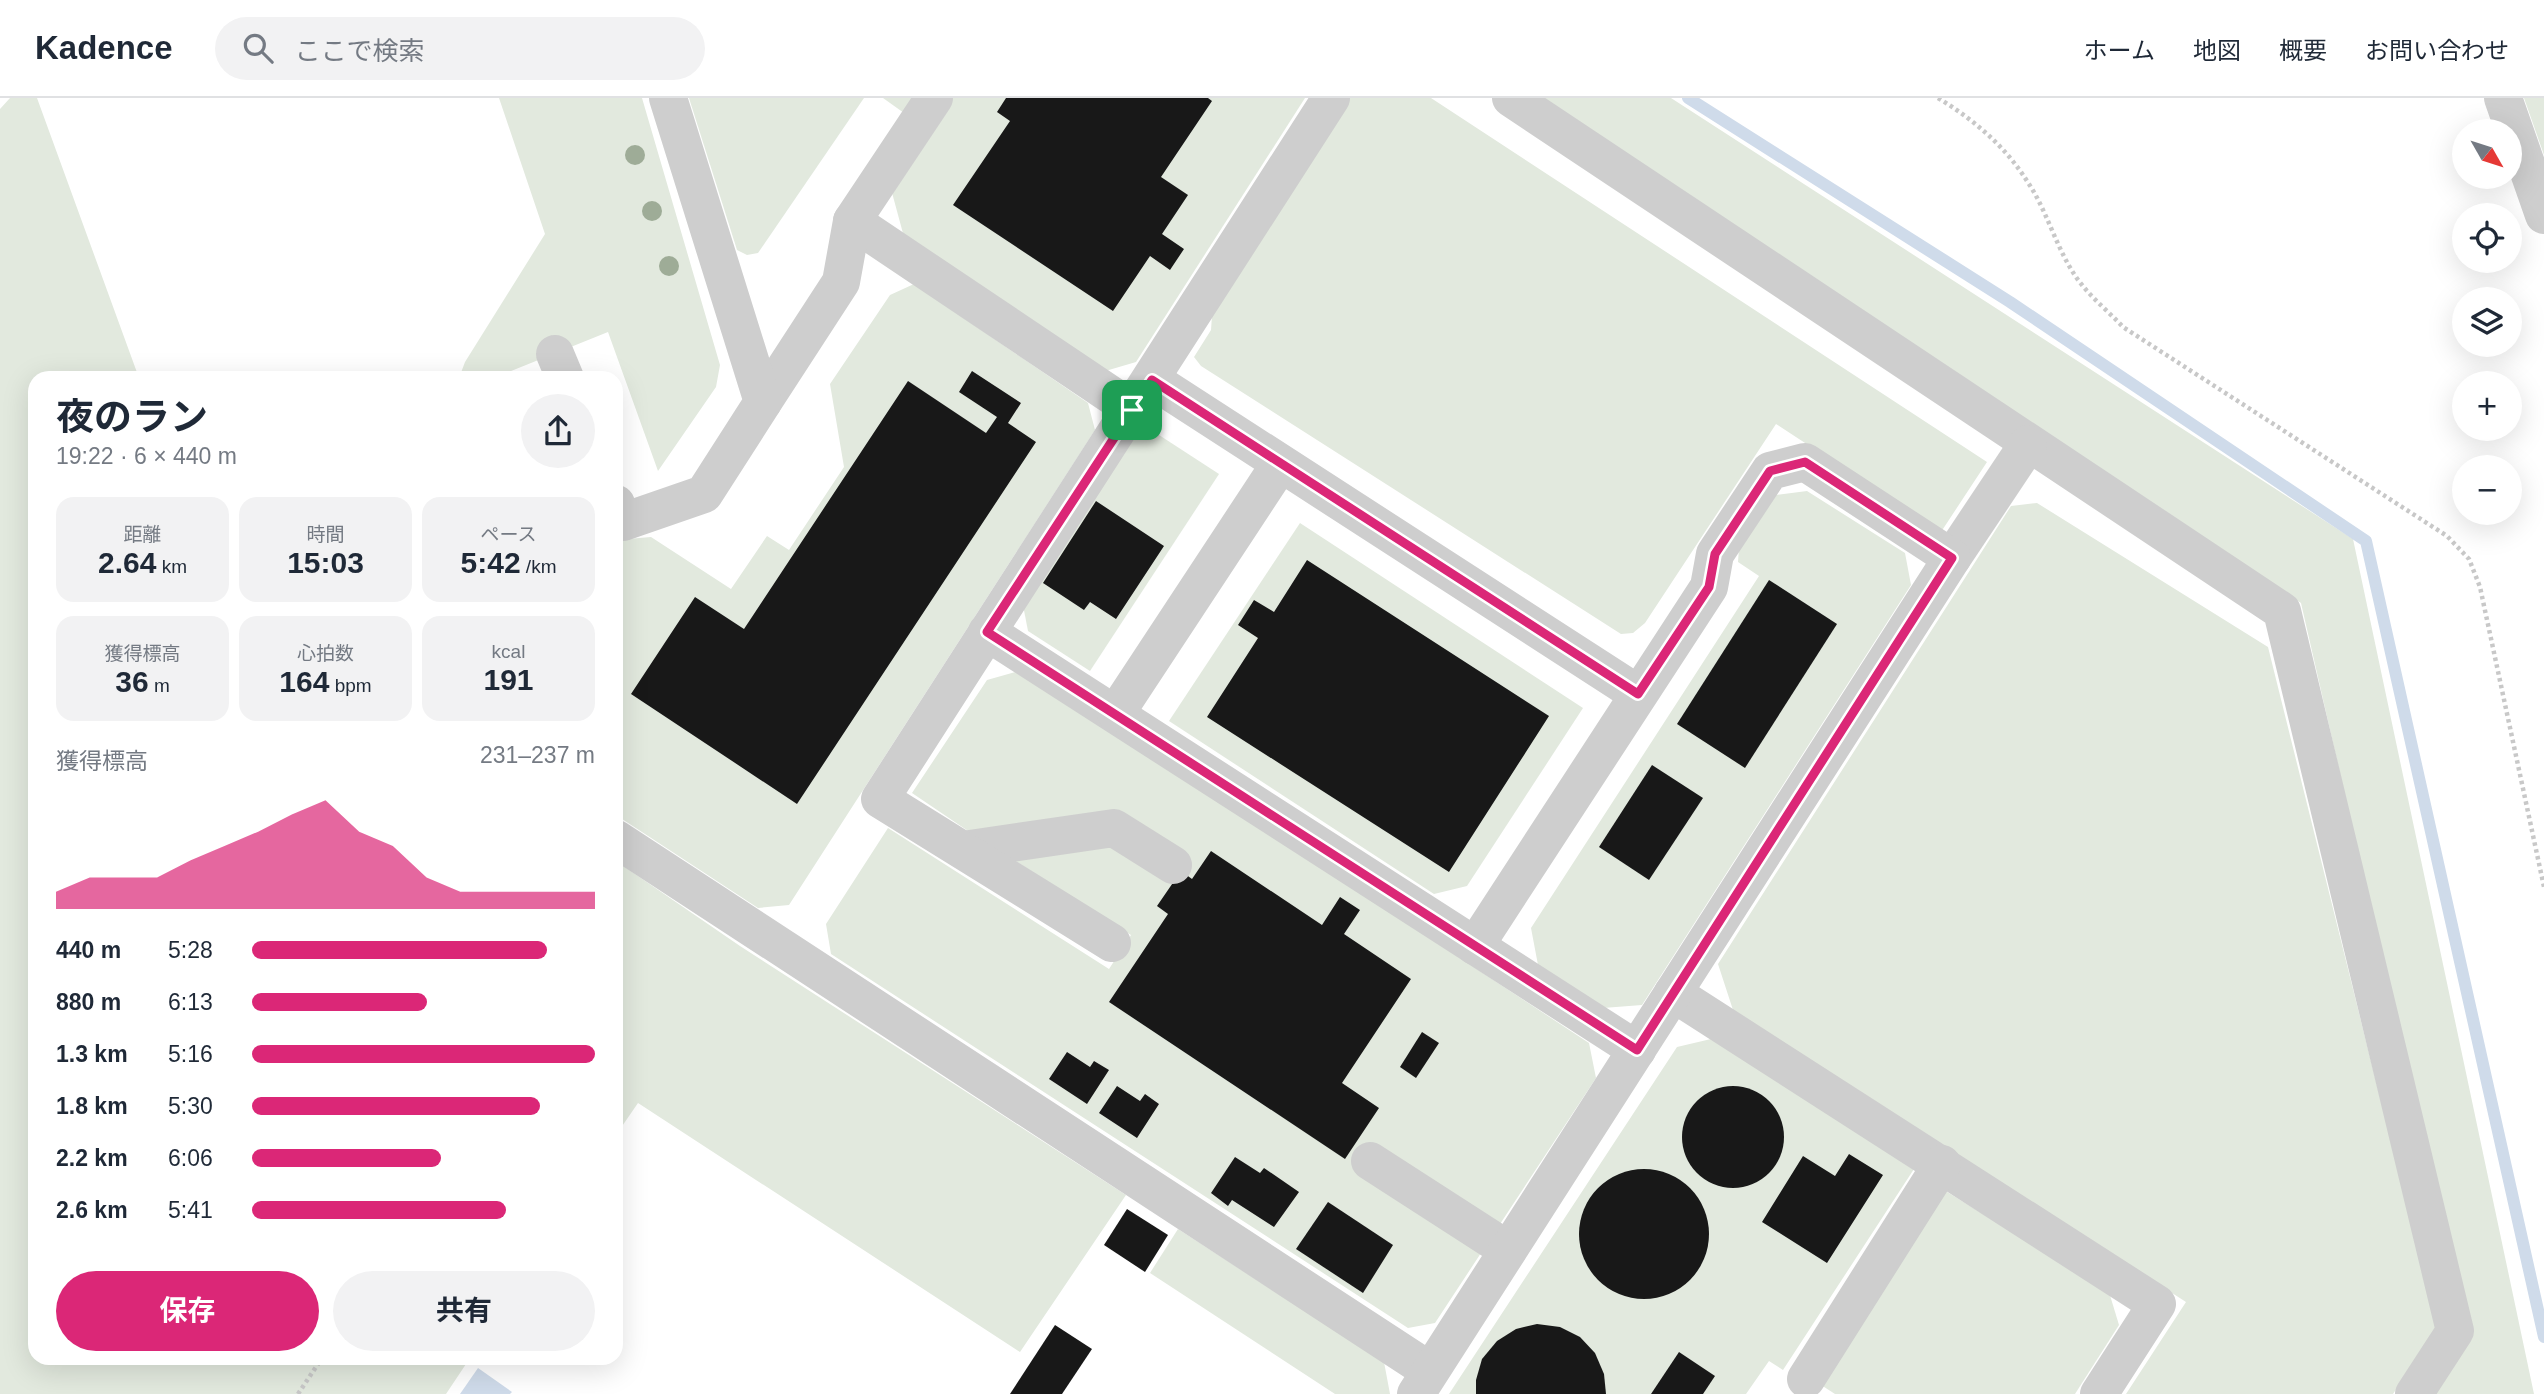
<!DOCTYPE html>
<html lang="ja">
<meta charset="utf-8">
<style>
:root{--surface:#fff;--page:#f2f2f3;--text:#1f2937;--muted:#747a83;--line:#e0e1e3;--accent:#db2777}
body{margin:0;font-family:Arial,"Noto Sans JP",sans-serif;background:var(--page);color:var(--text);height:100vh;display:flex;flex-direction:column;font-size:26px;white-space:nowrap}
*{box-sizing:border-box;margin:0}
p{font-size:23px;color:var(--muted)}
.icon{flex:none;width:38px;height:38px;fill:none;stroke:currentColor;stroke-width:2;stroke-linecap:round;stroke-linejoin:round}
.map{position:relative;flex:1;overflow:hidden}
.side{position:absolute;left:28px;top:273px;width:595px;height:994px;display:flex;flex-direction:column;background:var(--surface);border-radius:21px;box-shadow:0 7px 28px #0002}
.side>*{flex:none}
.needle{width:46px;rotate:129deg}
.tools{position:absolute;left:2452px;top:21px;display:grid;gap:14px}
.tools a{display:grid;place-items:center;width:70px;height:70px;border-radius:50%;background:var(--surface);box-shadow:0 7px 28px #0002;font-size:35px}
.pin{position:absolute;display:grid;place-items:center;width:60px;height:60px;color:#fff;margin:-30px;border-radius:14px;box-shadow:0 4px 10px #0006}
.round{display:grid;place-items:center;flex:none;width:74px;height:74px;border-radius:37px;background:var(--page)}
.head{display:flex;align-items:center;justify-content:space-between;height:119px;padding:0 28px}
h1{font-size:38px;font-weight:700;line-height:52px}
.metrics{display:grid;grid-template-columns:repeat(3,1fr);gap:10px;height:119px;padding:7px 28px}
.metrics div{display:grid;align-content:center;border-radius:18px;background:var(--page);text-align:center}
.metrics b{font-size:30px;font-weight:700}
.metrics small{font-size:19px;font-weight:400}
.metrics p{font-size:19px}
.chart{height:196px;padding:14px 28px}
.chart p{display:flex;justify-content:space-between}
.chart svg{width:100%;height:126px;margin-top:7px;fill:var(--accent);opacity:.7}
.primary-button{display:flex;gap:14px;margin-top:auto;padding:14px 28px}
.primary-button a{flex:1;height:80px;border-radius:42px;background:var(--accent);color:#fff;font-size:28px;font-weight:700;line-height:80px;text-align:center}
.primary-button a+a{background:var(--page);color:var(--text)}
ul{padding:0 28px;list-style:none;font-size:23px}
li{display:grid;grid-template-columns:112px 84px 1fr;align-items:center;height:52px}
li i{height:18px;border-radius:9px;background:var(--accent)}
header{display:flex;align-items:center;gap:42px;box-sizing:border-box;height:98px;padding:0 35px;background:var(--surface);border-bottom:2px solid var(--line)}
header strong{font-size:33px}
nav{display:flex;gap:38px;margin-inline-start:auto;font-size:24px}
.search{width:490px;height:63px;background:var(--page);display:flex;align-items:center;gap:18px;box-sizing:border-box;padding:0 24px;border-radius:38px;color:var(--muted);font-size:26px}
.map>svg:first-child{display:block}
.green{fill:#e2e9de}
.water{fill:#cfdbea}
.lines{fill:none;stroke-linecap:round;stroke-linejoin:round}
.stream{stroke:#cfdbea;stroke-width:12}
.building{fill:#181818}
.path{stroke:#c8c8c8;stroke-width:4.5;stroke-dasharray:3.5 3.5;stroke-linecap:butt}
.minor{stroke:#cecece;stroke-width:38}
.tree{fill:#9eac97}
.route-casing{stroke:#fff;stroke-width:14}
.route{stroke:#db2777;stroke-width:9}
</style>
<header>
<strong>Kadence</strong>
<div class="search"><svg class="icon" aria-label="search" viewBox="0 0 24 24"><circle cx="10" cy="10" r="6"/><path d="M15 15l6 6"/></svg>ここで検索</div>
<nav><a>ホーム</a><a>地図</a><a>概要</a><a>お問い合わせ</a></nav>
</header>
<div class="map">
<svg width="2544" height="1296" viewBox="0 0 2544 1296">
<rect width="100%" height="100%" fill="#fff"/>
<g class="green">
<path d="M10 0H37L139 280H35V1260H470L446 1296H0V11Z"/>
<path d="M499 0H642L720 267 716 289 658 373 608 234 506 275 507 280H459L465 264 545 136Z"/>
<path d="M689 0H864L758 155 747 157 737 152Z"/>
<path d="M883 0H914L904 15Z"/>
<path d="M951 0H1305L1136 264 1102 274 904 139 891 91Z"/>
<path d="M1346 0H1431L1987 364 1941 434 1776 326 1645 525 1633 535 1621 536 1201 268 1194 259 1211 232 1213 203Z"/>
<path d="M1540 0H1671L2353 441 2534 1296H2435L2470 1243 2301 505Z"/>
<path d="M2524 0H2544V57Z"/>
<path d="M914 186 1088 305 1095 332 789 807 758 810 616 717V442L651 439 731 491 767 438 789 452 844 369 830 286 890 197Z"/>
<path d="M1139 324 1219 376 1090 573 1028 533 1022 502Z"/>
<path d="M1807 393 1905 455 1911 487 1642 907 1603 910 1538 867 1531 830 1759 478 1738 464 1739 450 1775 397Z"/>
<path d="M2037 405 2268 549 2437 1229 2393 1296H2126L2186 1204 1733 912 1718 866 2011 408Z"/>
<path d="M1300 425 1583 610 1467 788 1434 796 1169 623Z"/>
<path d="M1022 572 1589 945 1596 980 1435 1225 1408 1230 831 856 826 826 888 730 1109 871 1131 837 1003 755 1114 720 977 739 912 695 987 582Z"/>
<path d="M616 763 740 848 1126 1097 1020 1254 638 1005 616 1037Z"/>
<path d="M1711 941 1914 1071 1783 1272 1769 1263 1746 1296H1449L1677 949Z"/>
<path d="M1944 1092 2109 1194 2119 1227 2075 1296H1835L1818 1285Z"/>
<path d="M1178 1131 1384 1264 1390 1296H1335L1150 1175Z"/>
</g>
<path class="water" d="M478 1270 512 1294 510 1296H460Z"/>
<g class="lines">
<path class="stream" d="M1688 0 2010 204 2366 443 2544 1239"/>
</g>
<g class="building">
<path d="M1006 0H1208L1212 3 1161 79 1188 97 1162 136 1184 151 1170 172 1150 158 1113 213 953 107 1010 23 997 14Z"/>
<path d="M972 273 1021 305 1008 325 1036 344 797 706 631 596 695 499 744 531 908 283 986 335 997 319 959 294Z"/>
<path d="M1096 403 1164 448 1116 521 1090 504 1084 512 1043 485Z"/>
<path d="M1307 462 1549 618 1449 774 1207 619 1258 540 1238 527 1254 502 1274 514Z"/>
<path d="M1769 482 1837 526 1745 670 1677 626Z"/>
<path d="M1652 667 1703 700 1649 782 1599 749Z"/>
<path d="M1211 753 1322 827 1340 799 1360 812 1344 836 1411 881 1342 985 1379 1010 1345 1061 1109 904 1168 816 1157 808 1181 773 1192 781Z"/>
<path d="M1422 934 1439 945 1416 980 1400 969Z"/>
<path d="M1067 954 1090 969 1094 963 1109 972 1087 1006 1049 981Z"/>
<path d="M1117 988 1140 1003 1145 996 1159 1006 1137 1040 1099 1015Z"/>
<circle cx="1733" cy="1039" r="51"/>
<path d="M1849 1056 1883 1077 1827 1165 1762 1124 1803 1058 1835 1078Z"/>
<path d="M1235 1059 1260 1075 1264 1070 1299 1094 1274 1129 1232 1102 1228 1108 1211 1095Z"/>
<circle cx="1644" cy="1136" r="65"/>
<path d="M1328 1104 1393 1147 1363 1195 1296 1151Z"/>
<path d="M1127 1111 1168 1137 1145 1174 1104 1147Z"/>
<path d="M1537 1226 1560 1229 1580 1239 1595 1255 1604 1276 1606 1296H1476V1282L1482 1261 1497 1243 1516 1231Z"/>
<path d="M1055 1227 1092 1251 1062 1296H1010Z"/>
<path d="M1679 1254 1715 1278 1703 1296H1651Z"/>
</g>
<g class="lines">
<g class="path">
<path d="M1938 0C1973 21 2005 48 2027 83 2049 115 2057 156 2082 187 2094 202 2110 215 2123 229L2447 438 2469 461 2480 489 2544 789"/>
<path d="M298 1296 322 1260"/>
</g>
<g class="minor">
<path d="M1511 0 2282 513 2455 1233 2414 1296"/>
<path d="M2503 0 2544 117"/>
<path d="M852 123 1132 311"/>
<path d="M555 256 565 280"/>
<path d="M1152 282 1638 596"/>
<path d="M763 304 841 184 852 123 934 0"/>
<path d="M616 406 623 424 704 396 763 304 668 0"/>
<path d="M1952 460 2028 346"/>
<path d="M987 534 1637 952"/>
<path d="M1116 615 1280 366"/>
<path d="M616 741 1430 1273"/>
<path d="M963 752 1114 730 1173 767"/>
<path d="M1112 845 880 701 1331 0"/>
<path d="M1673 895 2157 1206 2099 1296"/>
<path d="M1370 1063 1508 1152"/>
<path d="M1806 1281 1942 1066"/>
<path d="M1416 1296 1952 460 1805 364 1770 373 1715 456 1709 489 1475 848"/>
</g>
</g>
<g class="tree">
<circle cx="635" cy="57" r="10"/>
<circle cx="652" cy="113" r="10"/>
<circle cx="669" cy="168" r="10"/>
</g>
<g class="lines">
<defs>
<path id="route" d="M1152 282 1638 596 1709 489 1715 456 1770 373 1805 364 1952 460 1637 952 987 534Z"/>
</defs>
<use href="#route" class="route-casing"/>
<use href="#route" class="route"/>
</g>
</svg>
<div class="tools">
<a><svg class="needle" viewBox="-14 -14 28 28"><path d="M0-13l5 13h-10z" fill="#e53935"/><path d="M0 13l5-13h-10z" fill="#747a83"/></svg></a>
<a><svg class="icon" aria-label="locate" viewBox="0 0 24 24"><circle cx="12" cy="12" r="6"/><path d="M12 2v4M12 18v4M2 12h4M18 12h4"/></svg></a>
<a><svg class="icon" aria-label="layers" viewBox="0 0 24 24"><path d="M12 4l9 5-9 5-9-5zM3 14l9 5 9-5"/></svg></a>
<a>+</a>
<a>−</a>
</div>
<div class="pin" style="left:1132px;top:312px;background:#1e9e55"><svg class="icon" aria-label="arrive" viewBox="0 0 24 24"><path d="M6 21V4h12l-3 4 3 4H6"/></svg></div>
<section class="side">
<div class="head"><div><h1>夜のラン</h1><p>19:22 · 6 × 440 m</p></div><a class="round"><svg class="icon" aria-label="share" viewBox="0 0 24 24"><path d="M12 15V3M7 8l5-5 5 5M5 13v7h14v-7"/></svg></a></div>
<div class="metrics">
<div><p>距離</p><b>2.64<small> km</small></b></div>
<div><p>時間</p><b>15:03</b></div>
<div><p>ペース</p><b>5:42<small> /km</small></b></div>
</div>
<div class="metrics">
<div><p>獲得標高</p><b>36<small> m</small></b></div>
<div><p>心拍数</p><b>164<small> bpm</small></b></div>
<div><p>kcal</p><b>191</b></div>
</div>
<div class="chart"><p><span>獲得標高</span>231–237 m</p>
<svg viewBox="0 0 160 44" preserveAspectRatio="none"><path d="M0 44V38L10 33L20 33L30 33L40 27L50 22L60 17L70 11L80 6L90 17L100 22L110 33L120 38L130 38L140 38L150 38L160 38V44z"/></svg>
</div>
<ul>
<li><b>440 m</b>5:28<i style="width:86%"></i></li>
<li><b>880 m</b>6:13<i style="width:51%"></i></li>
<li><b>1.3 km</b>5:16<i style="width:100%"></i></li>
<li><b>1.8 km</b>5:30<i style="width:84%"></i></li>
<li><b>2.2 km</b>6:06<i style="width:55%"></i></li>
<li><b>2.6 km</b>5:41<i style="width:74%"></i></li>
</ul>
<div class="primary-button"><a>保存</a><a>共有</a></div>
</section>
</div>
